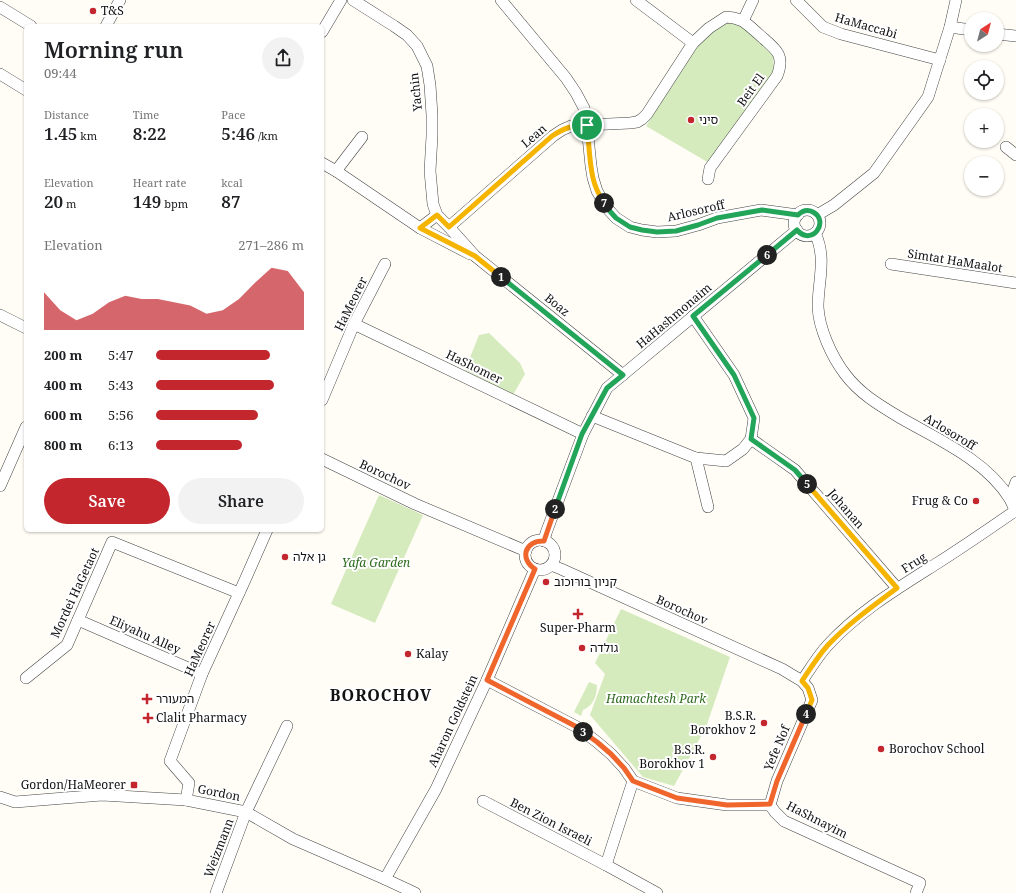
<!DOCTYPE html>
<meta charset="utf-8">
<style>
:root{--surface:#fff;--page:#f2f2f2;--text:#202124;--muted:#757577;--accent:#c4262e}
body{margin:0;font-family:"Noto Serif","Noto Sans Hebrew",serif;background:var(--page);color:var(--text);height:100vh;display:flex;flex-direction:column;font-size:15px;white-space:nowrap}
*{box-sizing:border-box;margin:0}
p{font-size:13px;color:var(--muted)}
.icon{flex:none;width:22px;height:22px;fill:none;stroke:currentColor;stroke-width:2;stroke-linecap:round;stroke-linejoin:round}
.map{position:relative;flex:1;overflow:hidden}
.panel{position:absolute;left:24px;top:24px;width:300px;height:508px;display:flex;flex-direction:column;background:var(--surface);border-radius:6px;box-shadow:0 1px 3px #0004}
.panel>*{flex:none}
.needle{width:26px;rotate:36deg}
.tools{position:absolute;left:964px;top:12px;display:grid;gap:8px}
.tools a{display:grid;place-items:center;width:40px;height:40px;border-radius:50%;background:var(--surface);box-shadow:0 1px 3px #0004;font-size:20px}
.pin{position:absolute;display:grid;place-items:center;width:34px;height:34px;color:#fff;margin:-17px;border:2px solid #fff;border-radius:50%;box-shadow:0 1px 4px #0007}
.km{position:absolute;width:20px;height:20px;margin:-10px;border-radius:50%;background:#222;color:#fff;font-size:11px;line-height:20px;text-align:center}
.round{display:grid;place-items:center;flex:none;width:42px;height:42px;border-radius:21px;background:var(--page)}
.overview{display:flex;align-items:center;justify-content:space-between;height:68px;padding:0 20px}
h1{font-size:22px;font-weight:600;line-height:30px}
.figures{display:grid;grid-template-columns:repeat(3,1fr);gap:6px;height:68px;padding:4px 20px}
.figures div{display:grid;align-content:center}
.figures b{font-size:17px;font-weight:600}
.figures small{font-size:11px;font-weight:400}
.figures p{font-size:11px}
.chart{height:112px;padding:8px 20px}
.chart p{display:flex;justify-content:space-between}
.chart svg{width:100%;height:72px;margin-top:4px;fill:var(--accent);opacity:.7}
.action{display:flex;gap:8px;margin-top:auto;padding:8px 20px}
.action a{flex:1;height:46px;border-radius:24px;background:var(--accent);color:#fff;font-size:16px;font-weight:600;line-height:46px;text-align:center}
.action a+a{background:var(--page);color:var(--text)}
ul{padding:0 20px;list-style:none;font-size:13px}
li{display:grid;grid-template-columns:64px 48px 1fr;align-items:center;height:30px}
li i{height:10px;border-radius:5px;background:var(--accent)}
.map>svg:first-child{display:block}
.green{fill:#d5ebbd}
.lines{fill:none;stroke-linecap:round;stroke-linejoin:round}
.minor-casing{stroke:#444;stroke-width:12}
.minor{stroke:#fff;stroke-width:11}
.split-1-casing{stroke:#fff;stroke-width:8}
.split-2-casing{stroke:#fff;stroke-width:8}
.split-3-casing{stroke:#fff;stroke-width:8}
.split-4-casing{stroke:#fff;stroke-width:8}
.split-5-casing{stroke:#fff;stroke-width:8}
.split-6-casing{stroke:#fff;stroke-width:8}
.split-7-casing{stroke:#fff;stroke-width:8}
.split-8-casing{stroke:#fff;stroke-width:8}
.split-1{stroke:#f5b400;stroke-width:5}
.split-2{stroke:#22a559;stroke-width:5}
.split-3{stroke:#f0652b;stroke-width:5}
.split-4{stroke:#f0652b;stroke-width:5}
.split-5{stroke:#f5b400;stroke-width:5}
.split-6{stroke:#22a559;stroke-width:5}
.split-7{stroke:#22a559;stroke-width:5}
.split-8{stroke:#f5b400;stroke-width:5}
.poi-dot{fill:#c4262e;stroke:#fff;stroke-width:1.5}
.labels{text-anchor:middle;stroke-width:4;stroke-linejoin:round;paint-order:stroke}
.poi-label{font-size:12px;fill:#111;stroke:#fff;text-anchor:start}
.street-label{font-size:12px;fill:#111;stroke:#fff}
.park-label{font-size:12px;font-style:italic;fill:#2f6b1f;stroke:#fff}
.district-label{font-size:16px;font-weight:bold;letter-spacing:1px;fill:#111;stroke:#fff}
</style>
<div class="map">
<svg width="1016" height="893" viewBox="0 0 1016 893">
<rect width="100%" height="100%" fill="#fffdf5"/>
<g class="green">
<path d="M730 22 745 27 773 51 774 75 709 163 646 126 698 46 721 24Z"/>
<path d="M489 333 520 363 525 374 513 395 465 370 479 335Z"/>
<path d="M379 495 423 515 375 623 331 604Z"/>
<path d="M621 609 730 657 706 727 674 786 643 777 590 715 605 674 595 663Z"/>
<path d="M589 682 597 685C597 696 593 706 583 710L581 716 574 712Z"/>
</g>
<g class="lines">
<defs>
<g id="minor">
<path d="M353 0 394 26 407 35 417 46 427 66 430 85 432 115V136L430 171 433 204 437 215 449 227 475 256 623 375"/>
<path d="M501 0 566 78 576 93 584 108 586 117 591 166 593 178 597 191 607 208 616 218 630 227 642 230 657 232 676 231 698 225 717 218 761 210 798 215"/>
<path d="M636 0 693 43"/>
<path d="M796 0 823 27 841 34 940 60"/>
<path d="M0 7 31 26"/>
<path d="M106 26 120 0"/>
<path d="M950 27 971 30"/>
<path d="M322 32 341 0"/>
<path d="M997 34 1016 36"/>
<path d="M0 74 26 90"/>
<path d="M1006 147 1016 155"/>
<path d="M322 163 336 171 420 228 470 254"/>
<path d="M336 171 362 137"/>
<path d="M708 179 710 168 777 76C785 56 777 50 763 38 756 32 750 26 743 21"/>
<circle cx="807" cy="223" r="13"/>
<path d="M817 215 834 205 874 173 928 97 950 27 956 0"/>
<path d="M449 227 553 136 562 130 571 126 587 125 630 123 637 122 642 119 647 114 693 43 709 28 726 17 734 18 743 21 753 0"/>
<path d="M420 228 437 215"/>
<path d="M815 233C827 258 818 281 818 307 819 329 832 357 845 374 859 393 879 405 899 417 937 439 986 460 1010 499 1012 503 1014 508 1016 512"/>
<path d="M891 264 1016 283"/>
<path d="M0 315 26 328"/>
<path d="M354 324 583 434"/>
<path d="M322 400 354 324 385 264"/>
<path d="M592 416 696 458 726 461 743 449 751 439 754 418 734 375 693 316"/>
<path d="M751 439 795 470 897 588"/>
<path d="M696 458 708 507"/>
<path d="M322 459 415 504 526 551"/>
<path d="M0 486 26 427"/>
<path d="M1010 499 1016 482"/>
<circle cx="540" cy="555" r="15"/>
<path d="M544 541 546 533 583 434 607 388 797 230"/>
<path d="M551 565 561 569 782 669 802 681 808 688 812 700 777 781 770 805"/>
<path d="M78 620 202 674"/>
<path d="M26 678 67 645 112 542 239 593"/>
<path d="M487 680 577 727 597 742 611 754 624 768 633 781 677 798 727 805H770"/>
<path d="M802 681C810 669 818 656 827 646 858 612 898 588 936 564 963 547 989 529 1015 511"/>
<path d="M0 797 15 802 102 795 186 800 246 812 293 839 385 879 415 893"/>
<path d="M186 800 189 783 170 761 202 674 245 580 267 530"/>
<path d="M483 801 606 865 657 893"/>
<path d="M770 805 775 812 784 821 920 883 916 893"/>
<path d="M606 865 633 781"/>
<path d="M385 879 436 789 487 680 535 569"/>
<path d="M216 893 246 812 287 726"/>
</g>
</defs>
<use href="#minor" class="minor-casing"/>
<use href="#minor" class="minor"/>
</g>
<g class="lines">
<defs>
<path id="split-1" d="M501 277 475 256 420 228 437 215 449 227 552 136C566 127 571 126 587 125"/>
<path id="split-2" d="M501 277 623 375 607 388 582 434 555 509"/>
<path id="split-3" d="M555 509 544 541C525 540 519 559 535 569L487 680 577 727 583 732"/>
<path id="split-4" d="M583 732 597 742 611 754 624 768 633 781 677 798 727 805 770 804 777 781 806 714"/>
<path id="split-5" d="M806 714 812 700 808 688 802 681C810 669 818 656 828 645 849 623 873 606 897 588L807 484"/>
<path id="split-6" d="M767 255 693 316 734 375 754 418 751 439 795 470 807 484"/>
<path id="split-7" d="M604 203 607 208 616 218 630 227 642 230 657 232 676 231 698 225 717 218 762 210 798 215C802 211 807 209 813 212 830 221 812 247 797 230L767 255"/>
<path id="split-8" d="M587 125C589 142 589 161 593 178 595 187 599 195 604 203"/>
</defs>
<use href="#split-1" class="split-1-casing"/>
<use href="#split-2" class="split-2-casing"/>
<use href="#split-3" class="split-3-casing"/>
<use href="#split-4" class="split-4-casing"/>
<use href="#split-5" class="split-5-casing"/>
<use href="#split-6" class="split-6-casing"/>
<use href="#split-7" class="split-7-casing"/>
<use href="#split-8" class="split-8-casing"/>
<use href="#split-1" class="split-1"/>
<use href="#split-2" class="split-2"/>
<use href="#split-3" class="split-3"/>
<use href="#split-4" class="split-4"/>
<use href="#split-5" class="split-5"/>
<use href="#split-6" class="split-6"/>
<use href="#split-7" class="split-7"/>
<use href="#split-8" class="split-8"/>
</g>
<g class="poi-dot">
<circle cx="93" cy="11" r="4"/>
<circle cx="691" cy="120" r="4"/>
<circle cx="976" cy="501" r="4"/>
<circle cx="285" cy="557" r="4"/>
<circle cx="546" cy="582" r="4"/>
<path d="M576 608h4v4h4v4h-4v4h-4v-4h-4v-4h4z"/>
<circle cx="582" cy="648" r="4"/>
<circle cx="408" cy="654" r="4"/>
<path d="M145 693h4v4h4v4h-4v4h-4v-4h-4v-4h4z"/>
<path d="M146 712h4v4h4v4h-4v4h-4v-4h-4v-4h4z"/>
<circle cx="764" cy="723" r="4"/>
<circle cx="881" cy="749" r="4"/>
<circle cx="713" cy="757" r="4"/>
<rect x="130" y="781" width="8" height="8" rx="2"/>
</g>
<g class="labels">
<g class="poi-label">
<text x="101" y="15">T&amp;S</text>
<text x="699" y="124">סיני</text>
<text x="968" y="505" text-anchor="end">Frug &amp; Co</text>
<text x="293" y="561">גן אלה</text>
<text x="554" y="586">קניון בורוכוב</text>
<text x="578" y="632" text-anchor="middle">Super-Pharm</text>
<text x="590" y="652">גולדה</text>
<text x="416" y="658">Kalay</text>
<text x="156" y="703">המעורר</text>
<text x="756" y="720" text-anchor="end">B.S.R.<tspan x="756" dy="14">Borokhov 2</tspan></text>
<text x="156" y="722">Clalit Pharmacy</text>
<text x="889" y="753">Borochov School</text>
<text x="705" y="754" text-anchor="end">B.S.R.<tspan x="705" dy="14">Borokhov 1</tspan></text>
<text x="126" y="789" text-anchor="end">Gordon/HaMeorer</text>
</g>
<g class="street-label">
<text transform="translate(866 26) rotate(16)" y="4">HaMaccabi</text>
<text transform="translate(751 90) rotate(-54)" y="4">Beit El</text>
<text transform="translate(416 92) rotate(-96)" y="4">Yachin</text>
<text transform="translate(534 136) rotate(-40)" y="4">Lean</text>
<text transform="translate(696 211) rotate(-13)" y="4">Arlosoroff</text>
<text transform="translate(955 261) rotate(9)" y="4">Simtat HaMaalot</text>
<text transform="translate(351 304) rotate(-64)" y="4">HaMeorer</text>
<text transform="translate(557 305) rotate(39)" y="4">Boaz</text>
<text transform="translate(674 316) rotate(-40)" y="4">HaHashmonaim</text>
<text transform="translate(474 367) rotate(26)" y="4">HaShomer</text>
<text transform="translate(950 432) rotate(31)" y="4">Arlosoroff</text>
<text transform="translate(385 475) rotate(25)" y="4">Borochov</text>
<text transform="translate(846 509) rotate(49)" y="4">Johanan</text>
<text transform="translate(914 563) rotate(-32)" y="4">Frug</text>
<text transform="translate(75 593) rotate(-65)" y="4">Mordei HaGetaot</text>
<text transform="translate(682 610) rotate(24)" y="4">Borochov</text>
<text transform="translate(145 635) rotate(24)" y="4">Eliyahu Alley</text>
<text transform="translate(200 649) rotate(-66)" y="4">HaMeorer</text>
<text transform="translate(453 721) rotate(-65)" y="4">Aharon Goldstein</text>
<text transform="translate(777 748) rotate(-67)" y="4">Yefe Nof</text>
<text transform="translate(219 793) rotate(11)" y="4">Gordon</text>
<text transform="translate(817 820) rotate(27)" y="4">HaShnayim</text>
<text transform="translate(551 822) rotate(27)" y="4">Ben Zion Israeli</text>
<text transform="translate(219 848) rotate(-69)" y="4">Weizmann</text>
</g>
<g class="park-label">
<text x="376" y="567">Yafa Garden</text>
<text x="656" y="703">Hamachtesh Park</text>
</g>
<g class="district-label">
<text x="381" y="701">BOROCHOV</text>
</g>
</g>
</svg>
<div class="tools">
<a><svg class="needle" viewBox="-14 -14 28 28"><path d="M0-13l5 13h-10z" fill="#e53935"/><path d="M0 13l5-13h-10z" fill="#757577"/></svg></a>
<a><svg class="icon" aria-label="locate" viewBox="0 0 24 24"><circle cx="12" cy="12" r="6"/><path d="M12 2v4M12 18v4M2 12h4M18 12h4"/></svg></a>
<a>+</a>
<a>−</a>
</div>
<div class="pin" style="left:587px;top:125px;background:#1e9e55"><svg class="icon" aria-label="arrive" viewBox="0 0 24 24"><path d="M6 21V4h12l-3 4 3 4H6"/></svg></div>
<b class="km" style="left:501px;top:277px">1</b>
<b class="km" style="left:555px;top:509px">2</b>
<b class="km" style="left:583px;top:732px">3</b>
<b class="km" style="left:806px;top:714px">4</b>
<b class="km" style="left:807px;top:484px">5</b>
<b class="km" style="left:767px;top:255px">6</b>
<b class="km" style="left:604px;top:203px">7</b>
<section class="panel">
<div class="overview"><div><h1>Morning run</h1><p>09:44</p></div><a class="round"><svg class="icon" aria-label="share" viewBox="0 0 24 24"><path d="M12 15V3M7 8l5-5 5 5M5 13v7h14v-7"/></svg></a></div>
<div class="figures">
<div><p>Distance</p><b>1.45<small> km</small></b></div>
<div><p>Time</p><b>8:22</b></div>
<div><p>Pace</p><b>5:46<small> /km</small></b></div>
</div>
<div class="figures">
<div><p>Elevation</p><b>20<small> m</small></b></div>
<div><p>Heart rate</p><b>149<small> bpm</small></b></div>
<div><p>kcal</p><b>87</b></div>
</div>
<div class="chart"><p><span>Elevation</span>271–286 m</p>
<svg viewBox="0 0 160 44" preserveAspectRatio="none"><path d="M0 44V21L10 32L20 38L30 34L40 27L50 23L60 25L70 25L80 27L90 29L100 34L110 32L120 25L130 15L140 6L150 8L160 21V44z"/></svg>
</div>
<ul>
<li><b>200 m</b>5:47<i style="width:77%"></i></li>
<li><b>400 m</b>5:43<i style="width:80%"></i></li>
<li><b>600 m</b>5:56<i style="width:69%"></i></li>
<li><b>800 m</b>6:13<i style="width:58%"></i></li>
</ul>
<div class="action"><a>Save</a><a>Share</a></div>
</section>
</div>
